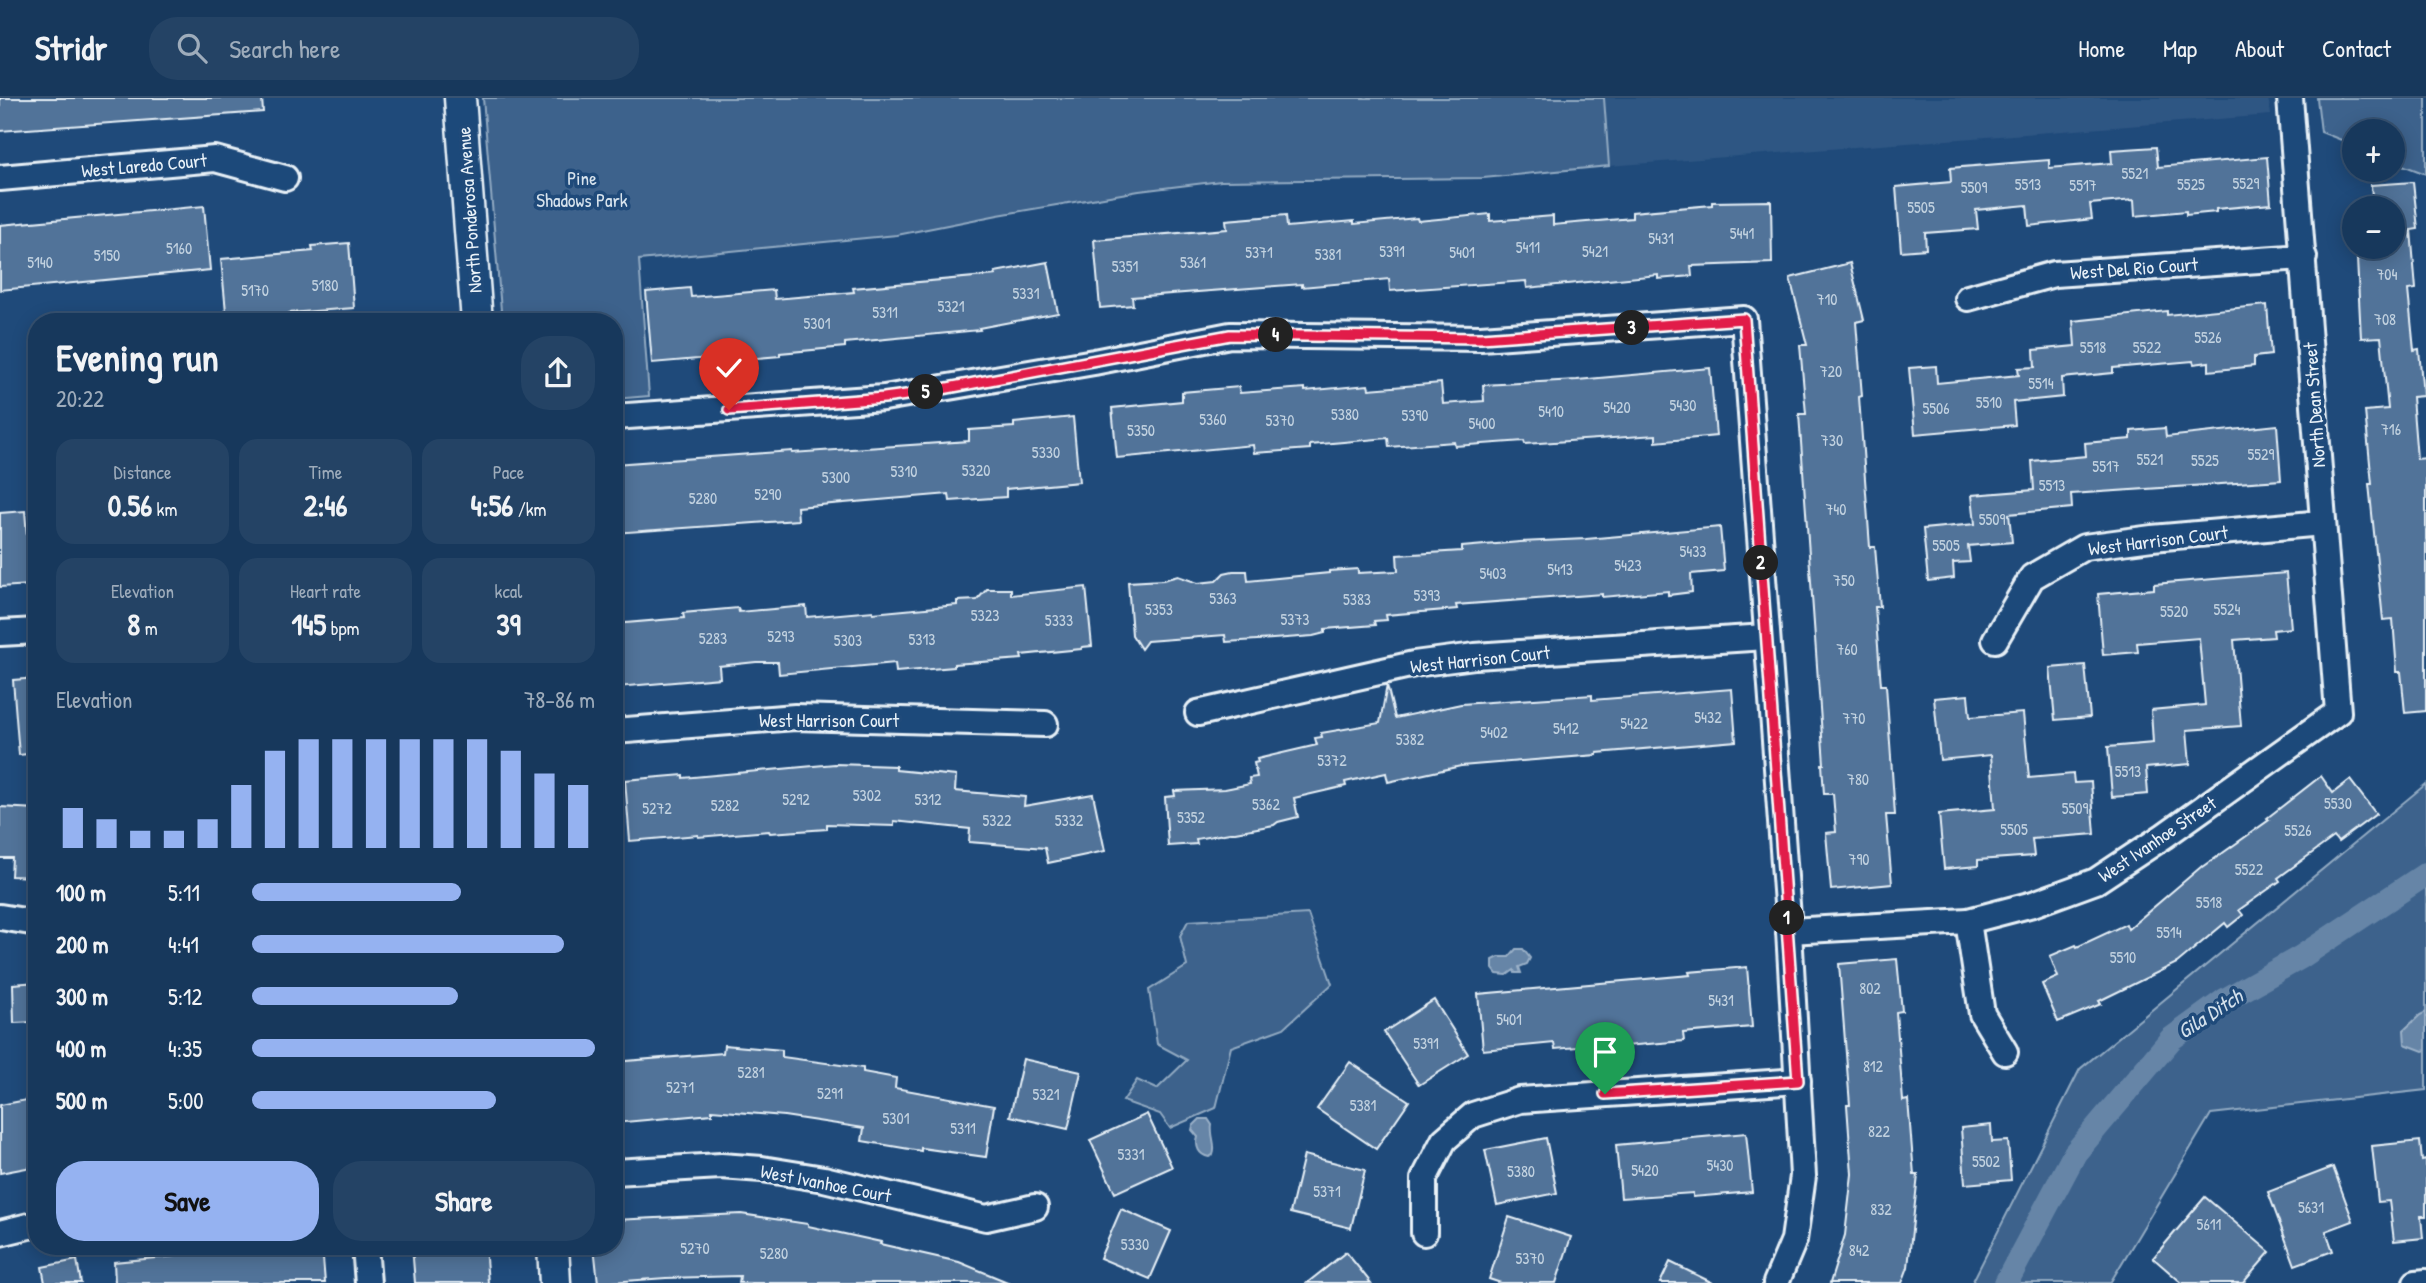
<!DOCTYPE html>
<meta charset="utf-8">
<style>
:root{--surface:#17385c;--page:#244365;--text:#f1f3f6;--muted:#9eacbb;--line:#365272;--accent:#95b2f1}
body{margin:0;font-family:"Patrick Hand",sans-serif;background:var(--page);color:var(--text);height:100vh;display:flex;flex-direction:column;font-size:26px;white-space:nowrap}
*{box-sizing:border-box;margin:0}
p{font-size:23px;color:var(--muted)}
.icon{flex:none;width:38px;height:38px;fill:none;stroke:currentColor;stroke-width:2;stroke-linecap:round;stroke-linejoin:round}
.map{position:relative;flex:1;overflow:hidden}
.sheet{position:absolute;left:28px;top:215px;width:595px;height:942px;display:flex;flex-direction:column;background:var(--surface);border-radius:28px;box-shadow:0 4px 18px #0003,0 0 0 2px var(--line)}
.sheet>*{flex:none}
.buttons{position:absolute;left:2342px;top:21px;display:grid;gap:14px}
.buttons a{display:grid;place-items:center;width:63px;height:63px;border-radius:50%;background:var(--surface);box-shadow:0 4px 18px #0003,0 0 0 2px var(--line);font-size:35px}
.pin{position:absolute;display:grid;place-items:center;width:60px;height:60px;color:#fff;margin:-72px -30px;border-radius:50% 50% 50% 0;rotate:-45deg;box-shadow:0 0 7px #0007}
.pin .icon{rotate:45deg}
.km{position:absolute;width:35px;height:35px;margin:-18px;border-radius:50%;background:#222;color:#fff;font-size:19px;line-height:35px;text-align:center}
.round{display:grid;place-items:center;flex:none;width:74px;height:74px;border-radius:28px;background:var(--page)}
.overview{display:flex;align-items:center;justify-content:space-between;height:119px;padding:0 28px}
h1{font-size:38px;font-weight:700;line-height:52px}
.stats{display:grid;grid-template-columns:repeat(3,1fr);gap:10px;height:119px;padding:7px 28px}
.stats div{display:grid;align-content:center;border-radius:18px;background:var(--page);text-align:center}
.stats b{font-size:30px;font-weight:700}
.stats small{font-size:19px;font-weight:400}
.stats p{font-size:19px}
.chart{height:196px;padding:14px 28px}
.chart p{display:flex;justify-content:space-between}
.chart svg{width:100%;height:126px;margin-top:7px;stroke:var(--accent);stroke-width:6}
.button{display:flex;gap:14px;margin-top:auto;padding:14px 28px}
.button a{flex:1;height:80px;border-radius:28px;background:var(--accent);color:#111;font-size:28px;font-weight:700;line-height:80px;text-align:center}
.button a+a{background:var(--page);color:var(--text)}
ul{padding:0 28px;list-style:none;font-size:23px}
li{display:grid;grid-template-columns:112px 84px 1fr;align-items:center;height:52px}
li i{height:18px;border-radius:9px;background:var(--accent)}
header{display:flex;align-items:center;gap:42px;box-sizing:border-box;height:98px;padding:0 35px;background:var(--surface);border-bottom:2px solid var(--line)}
header strong{font-size:33px}
nav{display:flex;gap:38px;margin-inline-start:auto;font-size:24px}
.search{width:490px;height:63px;background:var(--page);display:flex;align-items:center;gap:18px;box-sizing:border-box;padding:0 24px;border-radius:28px;color:var(--muted);font-size:26px}
.map>svg:first-child{display:block}
.built{fill:#2e5683}
.green{fill:#3c628c;stroke:#92aac2;stroke-width:2}
.water{fill:#6685a7;stroke:#9ab0c7;stroke-width:2}
.lines{fill:none;stroke-linecap:round;stroke-linejoin:round}
.canal{stroke:#6685a7;stroke-width:24}
.building{fill:#517399;stroke:#e8f1f8;stroke-width:2}
.minor-casing{stroke:#e8f1f8;stroke-width:30}
.tertiary-casing{stroke:#e8f1f8;stroke-width:35}
.minor{stroke:#1f4a7a;stroke-width:24}
.tertiary{stroke:#1f4a7a;stroke-width:30}
.route-casing{stroke:#fff;stroke-width:14}
.route{stroke:#e11d48;stroke-width:9}
.labels{text-anchor:middle;stroke-width:7;stroke-linejoin:round;paint-order:stroke}
.number-label{font-size:16px;fill:#c2d2e0}
.street-label{font-size:19px;fill:#e8f1f8;stroke:#1f4a7a}
.park-label{font-size:19px;fill:#d7e3ed;stroke:#1f4a7a}
.water-label{font-size:21px;font-style:italic;fill:#d4e1ec;stroke:#1f4a7a}
</style>
<header>
<strong>Stridr</strong>
<div class="search"><svg class="icon" aria-label="search" viewBox="0 0 24 24"><circle cx="10" cy="10" r="6"/><path d="M15 15l6 6"/></svg>Search here</div>
<nav><a>Home</a><a>Map</a><a>About</a><a>Contact</a></nav>
</header>
<div class="map">
<svg width="2426" height="1185" viewBox="0 0 2426 1185">
<rect width="100%" height="100%" fill="#1f4a7a"/>
<filter id="ink" filterUnits="userSpaceOnUse"><feTurbulence type="fractalNoise" baseFrequency=".0143" numOctaves="2"/><feDisplacementMap in="SourceGraphic" scale="14" xChannelSelector="R" yChannelSelector="G"/><feConvolveMatrix kernelMatrix="1 2 1 2 8 2 1 2 1" color-interpolation-filters="sRGB"/></filter>
<g filter="url(#ink)">
<path class="built" d="M1604 0H2268L2271 17 1609 68Z"/>
<g class="green">
<path d="M483 0H1604L1609 68 1483 80 1221 83 1139 93 998 117 897 137 639 162 649 298 614 301V224H502Z"/>
<path d="M2317 0H2426V76L2392 63V33H2354V47L2321 34Z"/>
<path d="M2426 686V992L2211 1016 2110 1185H1972L2080 971Z"/>
<path d="M1308 816 1332 886 1284 930 1231 949 1216 1010 1170 1030 1160 1016 1123 1003 1137 982 1157 991 1187 962 1157 946 1149 892 1187 868 1180 838 1188 823Z"/>
</g>
<g class="water">
<path d="M1516 851H1523L1530 860 1527 866 1519 869 1521 875H1515L1514 872 1507 877 1497 876 1493 871V862L1499 859H1509Z"/>
<path d="M2426 914V952L2423 953 2405 946 2404 932 2420 917Z"/>
<path d="M1200 1021H1208L1212 1027C1210 1038 1217 1047 1213 1057L1209 1059C1199 1057 1195 1049 1198 1039L1192 1032 1193 1028Z"/>
</g>
<g class="lines">
<path class="canal" d="M2006 1185 2075 1055 2171 941 2225 902 2301 859 2426 776"/>
</g>
<g class="building">
<path d="M0 0H262L263 14 0 33Z"/>
<path d="M2156 49 2158 69 2267 59 2271 106 2216 111V114L2186 117V113L2135 118 2134 102 2090 106 2092 121 2029 128 2027 107 1976 112 1978 131 1925 135 1926 151 1901 153 1896 89 1951 84 1950 70 2049 62V70L2112 65 2111 52Z"/>
<path d="M2413 84 2418 131 2411 132 2416 191 2408 192 2414 252 2419 251 2423 298 2412 299 2417 361 2426 360V613L2405 615 2401 574H2397L2393 521 2383 522 2369 386H2372L2365 313 2388 311 2381 239 2361 240 2357 161 2392 158V110H2373L2371 87Z"/>
<path d="M1771 103 1772 165 1691 168 1692 178 1658 181V177L1527 190 1526 183 1390 193 1389 181 1302 189V186L1132 199 1133 207 1100 210 1094 142 1227 131 1226 122 1286 117 1287 129 1354 123V126L1417 120 1418 123 1490 116V123L1553 118V127L1632 120V114L1712 107V104Z"/>
<path d="M204 108 210 172 0 192V127Z"/>
<path d="M349 145 354 210 289 215V224H227L221 161 313 153 312 148Z"/>
<path d="M1048 164 1058 215 979 230 980 232 845 245V249L780 255V258L722 263 721 259 652 265 646 194 690 190 691 199 774 192 775 201 854 194 853 190 996 177 995 174Z"/>
<path d="M1850 165 1864 222 1856 224 1862 298 1859 299 1870 449H1875L1880 509H1875L1881 587H1886L1895 717H1886L1892 786 1831 792 1826 735 1836 734 1833 696H1824L1822 666H1824L1799 316H1806L1800 247H1807L1790 180Z"/>
<path d="M2267 207 2271 257 2254 259V268L2209 273V264L2194 266 2193 263 2113 270V275L2062 280 2063 299 2013 304 2015 327 1915 336 1909 270 1936 268 1937 285 2019 277 2018 270 2035 269 2034 252 2075 248 2073 223 2167 213V217Z"/>
<path d="M1710 270 1716 338 1656 344V337L1525 346 1524 343 1455 348 1454 344 1389 349 1388 340 1310 347V351L1254 355 1253 347 1117 360 1112 310 1182 303V294L1239 289 1240 295 1305 290V293L1368 287 1369 291 1441 285 1443 306 1484 303 1483 287 1577 282Z"/>
<path d="M1073 319 1079 384 1006 391V399L950 403 949 396 797 409 798 422 614 435V366L792 353V355L969 343V332L1014 329V325Z"/>
<path d="M2277 327 2281 382 2071 396 2072 410 2009 416 2012 444 1968 448 1970 464 1953 465 1954 480 1928 483 1923 431 1975 426 1972 397 2034 392 2032 363 2086 358 2085 345 2131 341V333L2165 330 2166 339Z"/>
<path d="M25 413 31 487 0 489V415Z"/>
<path d="M1720 429 1724 473 1691 476 1692 494 1668 497V493L1602 499V496L1456 507 1457 511 1386 517 1387 522 1374 523 1375 527 1325 531V535L1313 538 1273 541 1226 544 1225 537 1147 543 1141 551 1132 537 1128 484 1163 482 1178 478 1198 485 1216 483 1224 475 1233 473H1247L1248 483 1329 475V473L1358 471V475L1398 473 1397 457 1462 453V449L1520 444 1586 441Z"/>
<path d="M2286 475 2291 530 2273 532 2274 539 2234 542 2241 628 2187 632 2190 666 2146 670 2148 696 2112 699 2108 649 2153 645 2151 612 2205 607 2199 540 2137 545 2138 554 2103 557 2098 496 2154 491V486Z"/>
<path d="M1086 489 1092 548 1082 549 1081 551 1021 557 1022 561 954 566V569L896 574 895 565 779 576 778 564H756L719 568 720 580 617 589 614 526 684 520 683 515 738 510 739 514 806 508 807 519 873 513V515L957 507V503L977 502 987 491H1011V497Z"/>
<path d="M2085 567 2090 619 2055 622 2050 570Z"/>
<path d="M37 580V655L19 657 13 582Z"/>
<path d="M1387 587 1395 620 1461 606 1592 597V602L1732 591 1736 643 1597 655V657L1461 668 1388 684 1386 675 1345 684 1346 688 1294 700 1298 719 1278 724 1274 727 1196 741 1197 746 1168 748 1165 699 1175 698 1174 693 1225 691 1250 686 1249 680 1257 679 1254 665 1258 664 1257 661 1317 647 1315 640 1322 639 1321 635 1380 625Z"/>
<path d="M1968 597 1970 619 2023 615 2029 680 2073 676 2074 685 2091 684 2095 736 2032 741 2034 758 1978 762V768L1944 771 1939 716 1995 711 1991 657 1940 662 1934 600Z"/>
<path d="M835 666 896 668V672L956 678 955 693 1025 699 1024 708 1093 696 1105 753 1048 765 1045 750 969 744 970 731 894 723V728L827 726V731L770 735 769 733 698 739V737L630 743 625 682 683 677V680Z"/>
<path d="M2321 678 2333 695 2350 682 2376 716 2338 744 2334 739 2278 780 2280 783 2239 812 2243 817 2228 829 2225 825 2177 865 2099 903 2101 906 2058 924 2042 886 2058 879 2050 858 2076 847 2077 849 2126 826 2128 831 2202 768 2203 769 2269 722 2267 720Z"/>
<path d="M0 709 37 711V779L11 778 12 760H0Z"/>
<path d="M1897 861 1902 913 1896 914 1903 1003 1908 1002 1914 1077H1918L1908 1169 1902 1185H1830L1845 1137 1852 1076 1847 1007H1850L1839 866Z"/>
<path d="M1747 869 1752 929 1683 935 1684 943 1625 948 1624 945 1555 951 1554 945 1483 952 1478 896 1690 877 1689 874Z"/>
<path d="M37 884V924L14 925 13 886Z"/>
<path d="M1434 902 1468 956 1419 987 1384 934Z"/>
<path d="M724 947 782 952V959L863 970V974L896 980 895 990 994 1008 986 1059 921 1050V1053L862 1043 864 1030 784 1018 712 1012V1016L614 1025V964L723 955Z"/>
<path d="M1023 961 1081 974 1068 1031 1010 1018Z"/>
<path d="M1350 964 1409 1003 1376 1051 1317 1011Z"/>
<path d="M37 1000V1068L0 1075V1007Z"/>
<path d="M1147 1016 1172 1069 1115 1095 1090 1042Z"/>
<path d="M1991 1027 1992 1044 2008 1043 2011 1082 1965 1086 1961 1030Z"/>
<path d="M1746 1035 1752 1094 1693 1099V1095L1621 1100 1616 1047Z"/>
<path d="M1546 1040 1557 1095 1497 1107 1485 1052Z"/>
<path d="M2420 1043 2422 1063 2426 1062V1118H2421L2423 1140 2394 1143 2389 1103 2378 1104 2372 1048Z"/>
<path d="M1304 1057 1365 1072 1351 1130 1290 1115Z"/>
<path d="M2333 1069 2353 1123 2326 1133 2333 1153 2295 1167 2268 1094Z"/>
<path d="M2205 1099 2270 1154 2243 1185H2182L2153 1160Z"/>
<path d="M1121 1111 1171 1133 1150 1181 1100 1160Z"/>
<path d="M741 1116 808 1126V1128L881 1144 880 1146 959 1164 1010 1185H739L740 1178 666 1180 598 1185 594 1148H614V1122Z"/>
<path d="M1509 1119 1571 1139 1556 1185H1501L1489 1181Z"/>
<path d="M236 1148H322L325 1185H115L114 1164 176 1158 175 1153Z"/>
<path d="M412 1148H485L488 1185H415Z"/>
<path d="M1346 1154 1371 1185H1307Z"/>
<path d="M77 1162 81 1185H45L42 1169Z"/>
<path d="M1670 1164 1713 1185H1660Z"/>
</g>
<g class="lines">
<defs>
<g id="minor">
<path d="M0 80 215 61 285 80"/>
<path d="M1968 200 2054 176 2304 159"/>
<path d="M614 319 884 300 1094 264 1230 237 1481 240 1744 221 1789 833 1803 1078 1794 1142 1776 1185"/>
<path d="M0 535 37 533"/>
<path d="M1995 542 2032 479 2084 449 2152 440 2323 425"/>
<path d="M1198 615 1414 566 1475 558 1766 539"/>
<path d="M614 633 795 619 1045 626"/>
<path d="M0 819 37 825"/>
<path d="M1968 823 1982 916 2005 954"/>
<path d="M1789 833 1968 823 2033 806 2096 783 2164 738 2338 614 2290 0"/>
<path d="M614 1074 721 1068 762 1071 824 1081 986 1120 1035 1109"/>
<path d="M0 1135 37 1126"/>
<path d="M1424 1135V1081L1444 1042 1473 1017 1520 1002 1798 983"/>
<path d="M365 1148 368 1185"/>
<path d="M2416 1185 2426 1184"/>
</g>
<g id="tertiary">
<path d="M460 0 477 224"/>
<path d="M553 1148 555 1185"/>
</g>
</defs>
<use href="#minor" class="minor-casing"/>
<use href="#tertiary" class="tertiary-casing"/>
<use href="#minor" class="minor"/>
<use href="#tertiary" class="tertiary"/>
</g>
</g>
<g class="lines" filter="url(#ink)">
<defs>
<path id="route" d="M729 312 884 300 921 295 1230 237 1481 240 1744 221 1798 983 1605 996"/>
</defs>
<use href="#route" class="route-casing"/>
<use href="#route" class="route"/>
</g>
<g class="labels">
<g class="number-label">
<text x="2135" y="81">5521</text>
<text x="2246" y="91">5529</text>
<text x="2028" y="92">5513</text>
<text x="2191" y="92">5525</text>
<text x="2083" y="93">5517</text>
<text x="1974" y="95">5509</text>
<text x="1921" y="115">5505</text>
<text x="1742" y="141">5441</text>
<text x="1661" y="146">5431</text>
<text x="1528" y="155">5411</text>
<text x="179" y="156">5160</text>
<text x="1392" y="159">5391</text>
<text x="1595" y="159">5421</text>
<text x="1259" y="160">5371</text>
<text x="1462" y="160">5401</text>
<text x="1328" y="162">5381</text>
<text x="107" y="163">5150</text>
<text x="40" y="170">5140</text>
<text x="1193" y="170">5361</text>
<text x="1125" y="174">5351</text>
<text x="2387" y="182">704</text>
<text x="325" y="193">5180</text>
<text x="255" y="198">5170</text>
<text x="1026" y="201">5331</text>
<text x="1827" y="207">710</text>
<text x="951" y="214">5321</text>
<text x="885" y="220">5311</text>
<text x="2385" y="227">708</text>
<text x="817" y="231">5301</text>
<text x="2208" y="245">5526</text>
<text x="2093" y="255">5518</text>
<text x="2147" y="255">5522</text>
<text x="1831" y="279">720</text>
<text x="2041" y="291">5514</text>
<text x="1989" y="310">5510</text>
<text x="1683" y="313">5430</text>
<text x="1617" y="315">5420</text>
<text x="1936" y="316">5506</text>
<text x="1551" y="319">5410</text>
<text x="1345" y="322">5380</text>
<text x="1415" y="323">5390</text>
<text x="1213" y="327">5360</text>
<text x="1280" y="328">5370</text>
<text x="1482" y="331">5400</text>
<text x="2391" y="337">716</text>
<text x="1141" y="338">5350</text>
<text x="1832" y="348">730</text>
<text x="1046" y="360">5330</text>
<text x="2261" y="362">5529</text>
<text x="2150" y="367">5521</text>
<text x="2205" y="368">5525</text>
<text x="2106" y="374">5517</text>
<text x="976" y="378">5320</text>
<text x="904" y="379">5310</text>
<text x="836" y="385">5300</text>
<text x="2052" y="393">5513</text>
<text x="768" y="402">5290</text>
<text x="703" y="406">5280</text>
<text x="1836" y="417">740</text>
<text x="1992" y="427">5509</text>
<text x="1946" y="453">5505</text>
<text x="1693" y="459">5433</text>
<text x="1628" y="473">5423</text>
<text x="1560" y="477">5413</text>
<text x="1493" y="481">5403</text>
<text x="1844" y="488">750</text>
<text x="1427" y="503">5393</text>
<text x="1223" y="506">5363</text>
<text x="1357" y="507">5383</text>
<text x="1159" y="517">5353</text>
<text x="2227" y="517">5524</text>
<text x="2174" y="519">5520</text>
<text x="985" y="523">5323</text>
<text x="1295" y="527">5373</text>
<text x="1059" y="528">5333</text>
<text x="781" y="544">5293</text>
<text x="713" y="546">5283</text>
<text x="922" y="547">5313</text>
<text x="848" y="548">5303</text>
<text x="1847" y="557">760</text>
<text x="1708" y="625">5432</text>
<text x="1854" y="626">770</text>
<text x="1634" y="631">5422</text>
<text x="1566" y="636">5412</text>
<text x="1494" y="640">5402</text>
<text x="1410" y="647">5382</text>
<text x="1332" y="668">5372</text>
<text x="2128" y="679">5513</text>
<text x="1858" y="687">780</text>
<text x="867" y="703">5302</text>
<text x="796" y="707">5292</text>
<text x="928" y="707">5312</text>
<text x="2338" y="711">5530</text>
<text x="1266" y="712">5362</text>
<text x="725" y="713">5282</text>
<text x="657" y="716">5272</text>
<text x="2075" y="716">5509</text>
<text x="1191" y="725">5352</text>
<text x="997" y="728">5322</text>
<text x="1069" y="728">5332</text>
<text x="2014" y="737">5505</text>
<text x="2298" y="738">5526</text>
<text x="1859" y="767">790</text>
<text x="2249" y="777">5522</text>
<text x="2209" y="810">5518</text>
<text x="2169" y="840">5514</text>
<text x="2123" y="865">5510</text>
<text x="1870" y="896">802</text>
<text x="1721" y="908">5431</text>
<text x="1509" y="927">5401</text>
<text x="1426" y="951">5391</text>
<text x="1873" y="974">812</text>
<text x="751" y="980">5281</text>
<text x="680" y="995">5271</text>
<text x="830" y="1001">5291</text>
<text x="1046" y="1002">5321</text>
<text x="1363" y="1013">5381</text>
<text x="896" y="1026">5301</text>
<text x="963" y="1036">5311</text>
<text x="1879" y="1039">822</text>
<text x="1131" y="1062">5331</text>
<text x="1986" y="1069">5502</text>
<text x="1720" y="1073">5430</text>
<text x="1645" y="1078">5420</text>
<text x="1521" y="1079">5380</text>
<text x="1327" y="1099">5371</text>
<text x="2311" y="1115">5631</text>
<text x="1881" y="1117">832</text>
<text x="2209" y="1132">5611</text>
<text x="1135" y="1152">5330</text>
<text x="695" y="1156">5270</text>
<text x="1859" y="1158">842</text>
<text x="774" y="1161">5280</text>
<text x="1530" y="1166">5370</text>
</g>
<g class="street-label">
<text transform="translate(144 67) rotate(-5)" y="7">West Laredo Court</text>
<text transform="translate(469 112) rotate(-94)" y="7">North Ponderosa Avenue</text>
<text transform="translate(2134 170) rotate(-4)" y="7">West Del Rio Court</text>
<text transform="translate(2314 307) rotate(-94)" y="7">North Dean Street</text>
<text transform="translate(2158 442) rotate(-7)" y="7">West Harrison Court</text>
<text transform="translate(1480 561) rotate(-6)" y="7">West Harrison Court</text>
<text x="829" y="629">West Harrison Court</text>
<text transform="translate(2157 741) rotate(-34)" y="7">West Ivanhoe Street</text>
<text transform="translate(826 1085) rotate(11)" y="7">West Ivanhoe Court</text>
</g>
<g class="park-label">
<text x="582" y="87">Pine<tspan x="582" dy="22">Shadows Park</tspan></text>
</g>
<g class="water-label">
<text transform="translate(2210 916) rotate(-33)" y="7">Gila Ditch</text>
</g>
</g>
</svg>
<div class="buttons">
<a>+</a>
<a>−</a>
</div>
<div class="pin" style="left:1605px;top:996px;background:#1e9e55"><svg class="icon" aria-label="arrive" viewBox="0 0 24 24"><path d="M6 21V4h12l-3 4 3 4H6"/></svg></div>
<div class="pin" style="left:729px;top:312px;background:#d93025"><svg class="icon" aria-label="check" viewBox="0 0 24 24"><path d="M5 12l5 5 9-10"/></svg></div>
<b class="km" style="left:1787px;top:820px">1</b>
<b class="km" style="left:1761px;top:465px">2</b>
<b class="km" style="left:1632px;top:230px">3</b>
<b class="km" style="left:1276px;top:237px">4</b>
<b class="km" style="left:926px;top:294px">5</b>
<section class="sheet">
<div class="overview"><div><h1>Evening run</h1><p>20:22</p></div><a class="round"><svg class="icon" aria-label="share" viewBox="0 0 24 24"><path d="M12 15V3M7 8l5-5 5 5M5 13v7h14v-7"/></svg></a></div>
<div class="stats">
<div><p>Distance</p><b>0.56<small> km</small></b></div>
<div><p>Time</p><b>2:46</b></div>
<div><p>Pace</p><b>4:56<small> /km</small></b></div>
</div>
<div class="stats">
<div><p>Elevation</p><b>8<small> m</small></b></div>
<div><p>Heart rate</p><b>145<small> bpm</small></b></div>
<div><p>kcal</p><b>39</b></div>
</div>
<div class="chart"><p><span>Elevation</span>78–86 m</p>
<svg viewBox="0 0 160 44" preserveAspectRatio="none"><path d="M5 44V30M15 44V34M25 44V38M35 44V38M45 44V34M55 44V22M65 44V10M75 44V6M85 44V6M95 44V6M105 44V6M115 44V6M125 44V6M135 44V10M145 44V18M155 44V22"/></svg>
</div>
<ul>
<li><b>100 m</b>5:11<i style="width:61%"></i></li>
<li><b>200 m</b>4:41<i style="width:91%"></i></li>
<li><b>300 m</b>5:12<i style="width:60%"></i></li>
<li><b>400 m</b>4:35<i style="width:100%"></i></li>
<li><b>500 m</b>5:00<i style="width:71%"></i></li>
</ul>
<div class="button"><a>Save</a><a>Share</a></div>
</section>
</div>
